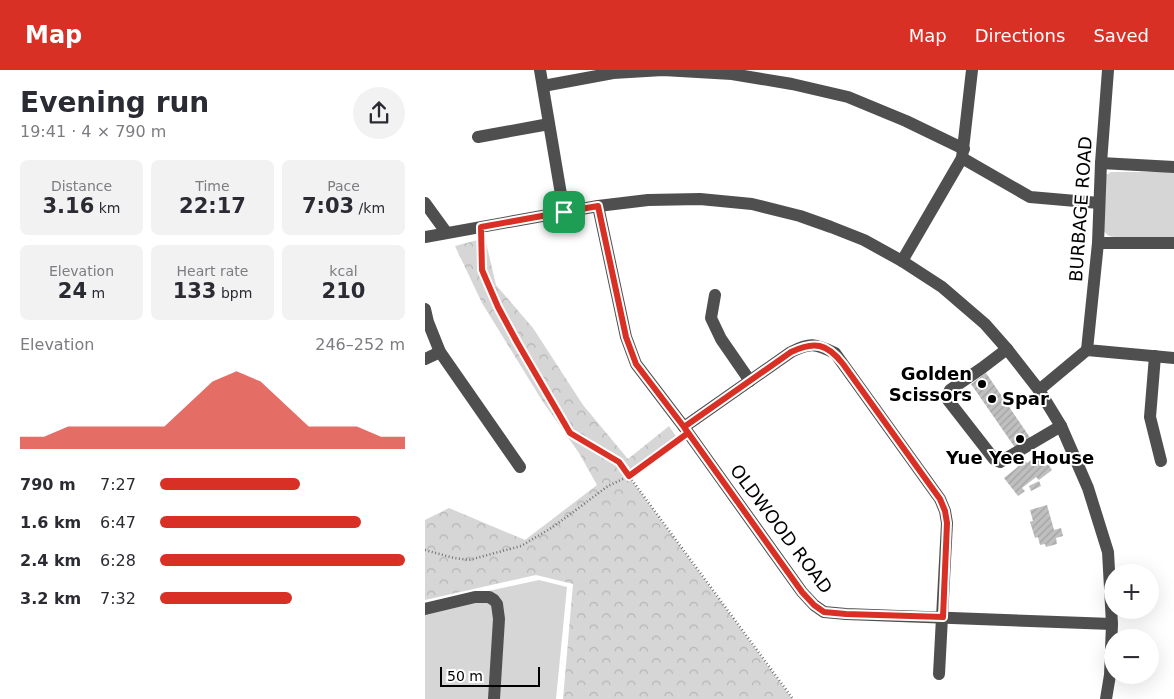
<!DOCTYPE html>
<meta charset="utf-8">
<style>
:root{--surface:#fff;--page:#f2f2f3;--text:#2b2b33;--muted:#7c7c81;--accent:#d93025}
body{margin:0;font-family:"DejaVu Sans",sans-serif;background:var(--page);color:var(--text);height:100vh;display:flex;flex-direction:column;font-size:19px;white-space:nowrap}
*{box-sizing:border-box;margin:0}
p{font-size:16px;color:var(--muted)}
.icon{flex:none;width:28px;height:28px;fill:none;stroke:currentColor;stroke-width:2;stroke-linecap:round;stroke-linejoin:round}
.map{position:relative;flex:1;overflow:hidden}
.side{display:flex;flex-direction:column;background:var(--surface);width:425px}
.side>*{flex:none}
.buttons{position:absolute;left:679px;top:494px;display:grid;gap:10px}
.buttons a{display:grid;place-items:center;width:55px;height:55px;border-radius:50%;background:var(--surface);box-shadow:0 5px 20px #0002;font-size:25px}
.scale{position:absolute;left:15px;bottom:12px;width:100px;box-sizing:border-box;padding-left:5px;border:2px solid #000;border-top:0;font-size:14px;line-height:18px;white-space:nowrap;color:#000;-webkit-text-stroke:4px #fff;paint-order:stroke}
.pin{position:absolute;display:grid;place-items:center;width:42px;height:42px;color:#fff;margin:-21px;border-radius:10px;box-shadow:0 2px 8px #0006}
.round{display:grid;place-items:center;flex:none;width:52px;height:52px;border-radius:26px;background:var(--page)}
.head{display:flex;align-items:center;justify-content:space-between;height:85px;padding:0 20px}
h1{font-size:28px;font-weight:700;line-height:38px}
.stats{display:grid;grid-template-columns:repeat(3,1fr);gap:8px;height:85px;padding:5px 20px}
.stats div{display:grid;align-content:center;border-radius:8px;background:var(--page);text-align:center}
.stats b{font-size:21px;font-weight:700}
.stats small{font-size:14px;font-weight:400}
.stats p{font-size:14px}
.chart{height:140px;padding:10px 20px}
.chart p{display:flex;justify-content:space-between}
.chart svg{width:100%;height:90px;margin-top:5px;fill:var(--accent);opacity:.7}
ul{padding:0 20px;list-style:none;font-size:16px}
li{display:grid;grid-template-columns:80px 60px 1fr;align-items:center;height:38px}
li i{height:12px;border-radius:6px;background:var(--accent)}
header{display:flex;align-items:center;gap:30px;box-sizing:border-box;height:70px;padding:0 25px;background:var(--accent);color:#fff}
header strong{font-size:24px}
nav{display:flex;gap:28px;margin-inline-start:auto;font-size:18px}
main{display:flex;flex:1;min-height:0}
.map>svg:first-child{display:block}
.green{fill:#d6d6d6}
.park{fill:url(#park-crowns)}
.building{fill:url(#building-hatch)}
.lines{fill:none;stroke-linecap:round;stroke-linejoin:round}
.path{stroke:#717171;stroke-width:2.5;stroke-dasharray:1 2.5;stroke-linecap:butt}
.minor{stroke:#4f4f4f;stroke-width:12}
.route-casing{stroke:#fff;stroke-width:10}
.route{stroke:#d93025;stroke-width:6}
.poi-dot{fill:#000;stroke:#fff;stroke-width:2}
.labels{text-anchor:middle;stroke-width:4;stroke-linejoin:round;paint-order:stroke}
.street-label{font-size:18px;fill:#000;stroke:#fff}
.poi-label{font-size:18px;font-weight:bold;fill:#000;stroke:#fff;text-anchor:end}
</style>
<header>
<strong>Map</strong>
<nav><a>Map</a><a>Directions</a><a>Saved</a></nav>
</header>
<main>
<section class="side">
<div class="head"><div><h1>Evening run</h1><p>19:41 · 4 × 790 m</p></div><a class="round"><svg class="icon" aria-label="share" viewBox="0 0 24 24"><path d="M12 15V3M7 8l5-5 5 5M5 13v7h14v-7"/></svg></a></div>
<div class="stats">
<div><p>Distance</p><b>3.16<small> km</small></b></div>
<div><p>Time</p><b>22:17</b></div>
<div><p>Pace</p><b>7:03<small> /km</small></b></div>
</div>
<div class="stats">
<div><p>Elevation</p><b>24<small> m</small></b></div>
<div><p>Heart rate</p><b>133<small> bpm</small></b></div>
<div><p>kcal</p><b>210</b></div>
</div>
<div class="chart"><p><span>Elevation</span>246–252 m</p>
<svg viewBox="0 0 160 44" preserveAspectRatio="none"><path d="M0 44V38L10 38L20 33L30 33L40 33L50 33L60 33L70 22L80 11L90 6L100 11L110 22L120 33L130 33L140 33L150 38L160 38V44z"/></svg>
</div>
<ul>
<li><b>790 m</b>7:27<i style="width:57%"></i></li>
<li><b>1.6 km</b>6:47<i style="width:82%"></i></li>
<li><b>2.4 km</b>6:28<i style="width:100%"></i></li>
<li><b>3.2 km</b>7:32<i style="width:54%"></i></li>
</ul>
</section>
<div class="map">
<svg width="749" height="629" viewBox="0 0 749 629">
<defs>
<pattern id="park-crowns" width="20" height="18" patternUnits="userSpaceOnUse" patternTransform="scale(1.25)"><rect width="20" height="18" fill="#d6d6d6"/><path d="M2 6a3 3 0 1 1 6 0M12 15a3 3 0 1 1 6 0" fill="none" stroke="#b6b6b6"/></pattern>
<pattern id="building-hatch" width="6" height="6" patternUnits="userSpaceOnUse" patternTransform="scale(1.25)"><rect width="6" height="6" fill="#bfbfbf"/><path d="M-1 1l2-2M0 6l6-6M5 7l2-2" fill="none" stroke="#a2a2a2"/></pattern>
</defs>
<rect width="100%" height="100%" fill="#fff"/>
<g class="green">
<path d="M686 102H747L749 103V169L689 167 684 166 678 161 681 105Z"/>
<path d="M114 510 142 517 131 629H0V535Z"/>
</g>
<path class="park" d="M60 168 71 215 108 258 158 335 203 389 244 356 255 372 204 407 367 629H138L148 514 111 505 0 530V450L24 438 100 470 172 415 154 383 118 332 57 233 30 176Z"/>
<g class="building">
<path d="M561 303 606 369 591 379 546 314Z"/>
<path d="M615 383 620 390 617 392 620 396 623 394 627 400 614 410 611 407 597 418 600 421 593 426 579 408 600 391 602 393Z"/>
<path d="M614 411 616 416 606 421 604 416Z"/>
<path d="M622 435 629 460 636 458 638 466 631 468 632 474 621 477 620 474 615 475 613 467 610 468 605 452 608 451 605 440Z"/>
</g>
<g class="lines">
<g class="path">
<path d="M254 370 204 406 368 629"/>
<path d="M0 480 29 488 44 490 96 476 128 457 183 416 204 406 194 392 145 363 92 272 73 237 57 200 56 169"/>
</g>
<g class="minor">
<path d="M115 0 139 142"/>
<path d="M683 0 676 93 673 173 662 280 749 288"/>
<path d="M118 16 188 3 238 0 307 4 367 14 423 27 481 51 539 79"/>
<path d="M53 67 124 54"/>
<path d="M537 88 605 127 674 133"/>
<path d="M676 93 749 97"/>
<path d="M0 133 21 162"/>
<path d="M173 136 201 267 211 294 259 357 377 522 389 535 399 542 421 544 687 554"/>
<path d="M0 167 173 136 223 130 275 129 327 134 375 146 406 157 439 170 477 191 517 217 560 254 582 279 614 320 636 356 663 418 683 482 687 554 685 605 681 629"/>
<path d="M673 173H749"/>
<path d="M477 191 537 88 547 0"/>
<path d="M290 225 286 248 296 269 325 311"/>
<path d="M0 239 3 252 15 282 95 397"/>
<path d="M582 279 557 298 525 320 523 325V330L569 389 575 392 636 356"/>
<path d="M730 286 725 347 736 391"/>
<path d="M0 289 15 282"/>
<path d="M614 320 662 280"/>
<path d="M259 357 366 282C386 272 390 274 410 283L515 429 520 441 522 453 514 604"/>
<path d="M0 539 50 527H64L69 530 72 534 74 549 69 629"/>
</g>
</g>
<g class="lines">
<defs>
<path id="route" d="M139 142 173 136 201 267 211 294 259 357 377 522 389 535 399 542 421 544 518 547 522 453 520 441 515 429 418 294C402 273 389 271 366 282L259 357 263 363 204 406 194 392 145 363 92 272 73 237 57 200 56 157 139 142"/>
</defs>
<use href="#route" class="route-casing"/>
<use href="#route" class="route"/>
</g>
<g class="poi-dot">
<circle cx="557" cy="314" r="5"/>
<circle cx="567" cy="329" r="5"/>
<circle cx="595" cy="369" r="5"/>
</g>
<g class="labels">
<g class="street-label">
<text transform="translate(656 139) rotate(-86)" y="6">BURBAGE ROAD</text>
<text transform="translate(356 459) rotate(53)" y="6">OLDWOOD ROAD</text>
</g>
<g class="poi-label">
<text x="547" y="310">Golden<tspan x="547" dy="21">Scissors</tspan></text>
<text x="577" y="335" text-anchor="start">Spar</text>
<text x="595" y="394" text-anchor="middle">Yue Yee House</text>
</g>
</g>
</svg>
<div class="buttons">
<a>+</a>
<a>−</a>
</div>
<div class="scale">50 m</div>
<div class="pin" style="left:139px;top:142px;background:#1e9e55"><svg class="icon" aria-label="arrive" viewBox="0 0 24 24"><path d="M6 21V4h12l-3 4 3 4H6"/></svg></div>
</div>
</main>
